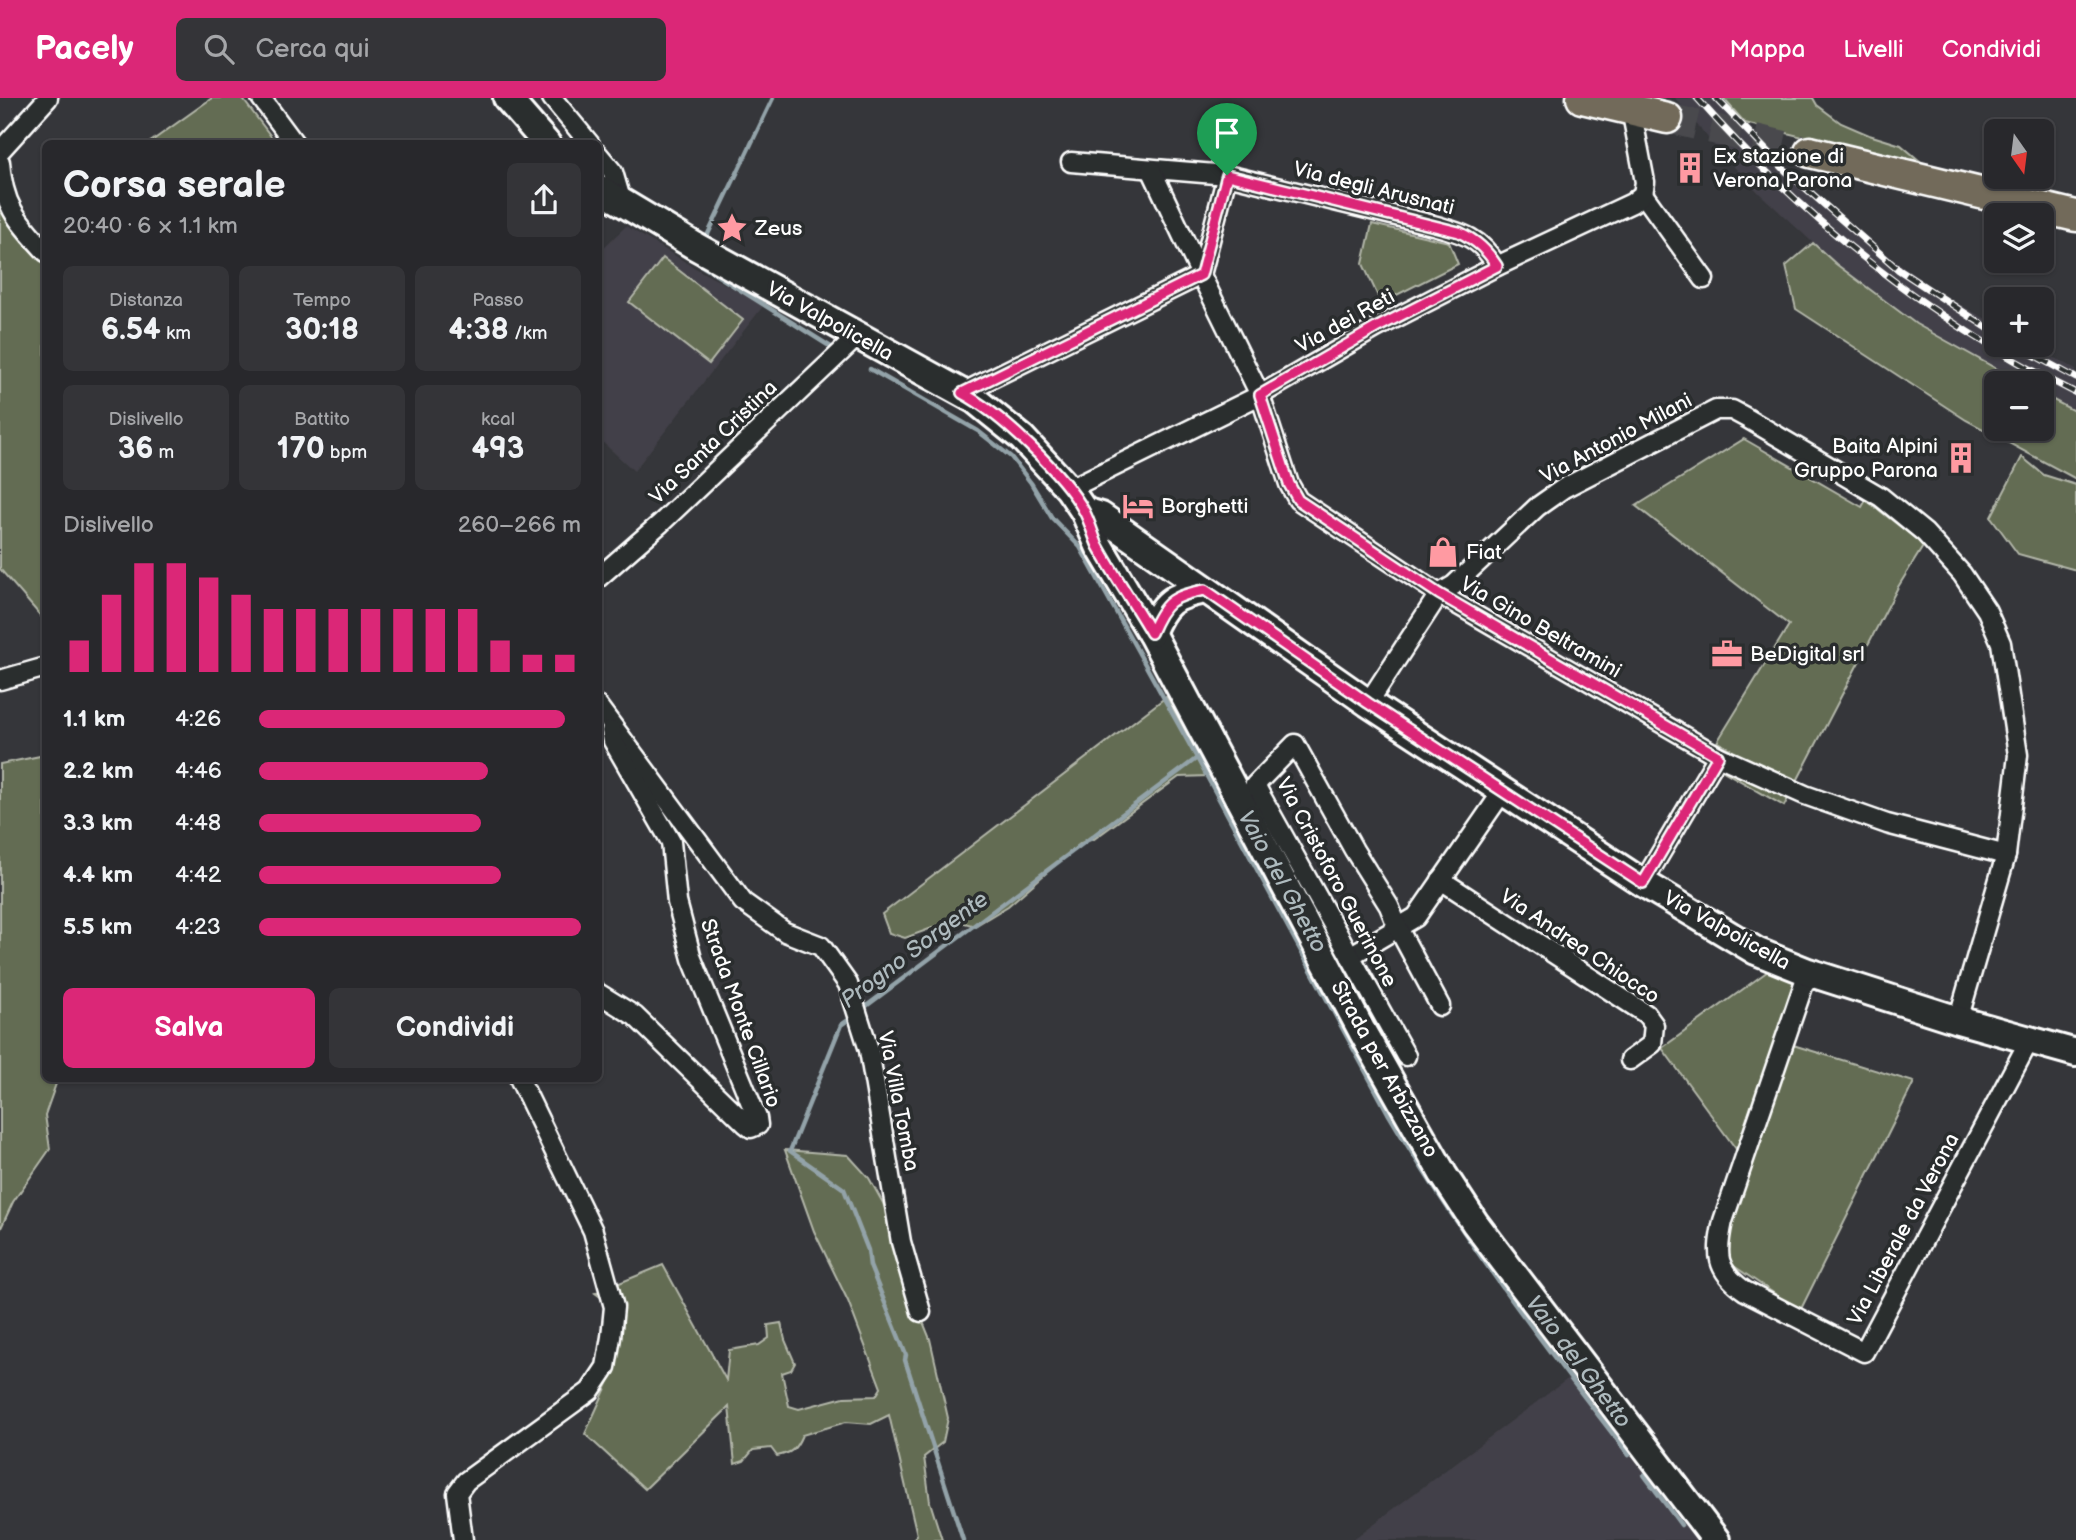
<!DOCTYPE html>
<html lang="it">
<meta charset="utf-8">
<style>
:root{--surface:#28282c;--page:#343438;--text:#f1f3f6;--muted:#a5a6a9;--line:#444448;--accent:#db2777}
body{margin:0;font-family:"Balsamiq Sans",sans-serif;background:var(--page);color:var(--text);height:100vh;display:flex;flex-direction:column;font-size:26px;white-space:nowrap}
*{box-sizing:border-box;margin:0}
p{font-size:23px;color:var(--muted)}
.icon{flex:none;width:38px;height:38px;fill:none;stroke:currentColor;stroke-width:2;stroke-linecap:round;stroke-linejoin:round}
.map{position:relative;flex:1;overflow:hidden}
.panel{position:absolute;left:42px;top:42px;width:560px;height:942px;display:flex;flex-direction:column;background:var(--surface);border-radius:10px;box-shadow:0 2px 5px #0004,0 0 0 2px var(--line)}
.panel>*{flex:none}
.needle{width:46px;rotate:166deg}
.fabs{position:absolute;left:1984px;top:21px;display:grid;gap:14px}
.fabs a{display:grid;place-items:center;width:70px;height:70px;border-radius:10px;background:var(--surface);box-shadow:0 2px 5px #0004,0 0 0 2px var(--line);font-size:35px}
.pin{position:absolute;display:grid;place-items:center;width:60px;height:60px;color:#fff;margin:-72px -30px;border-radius:50% 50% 50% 0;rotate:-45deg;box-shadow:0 0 7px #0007}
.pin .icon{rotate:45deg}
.round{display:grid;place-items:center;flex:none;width:74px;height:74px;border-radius:10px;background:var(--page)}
.overview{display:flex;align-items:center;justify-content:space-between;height:119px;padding:0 21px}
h1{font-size:38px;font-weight:600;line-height:52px}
.metrics{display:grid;grid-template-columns:repeat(3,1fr);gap:10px;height:119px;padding:7px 21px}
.metrics div{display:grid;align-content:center;border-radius:10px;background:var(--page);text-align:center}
.metrics b{font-size:30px;font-weight:600}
.metrics small{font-size:19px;font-weight:400}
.metrics p{font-size:19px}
.chart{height:196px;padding:14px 21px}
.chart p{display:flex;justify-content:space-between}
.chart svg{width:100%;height:126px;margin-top:7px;stroke:var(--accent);stroke-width:6}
.button{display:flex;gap:14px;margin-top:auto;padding:14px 21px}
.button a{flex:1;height:80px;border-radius:10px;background:var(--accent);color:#fff;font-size:28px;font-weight:600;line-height:80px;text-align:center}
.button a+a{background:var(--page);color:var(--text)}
ul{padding:0 21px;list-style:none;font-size:23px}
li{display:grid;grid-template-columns:112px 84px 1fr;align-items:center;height:52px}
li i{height:18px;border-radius:9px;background:var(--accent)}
header{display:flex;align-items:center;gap:42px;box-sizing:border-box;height:98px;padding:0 35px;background:var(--accent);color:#fff}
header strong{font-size:33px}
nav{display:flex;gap:38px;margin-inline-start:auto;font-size:24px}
.search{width:490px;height:63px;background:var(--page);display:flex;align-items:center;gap:18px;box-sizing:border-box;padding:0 24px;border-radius:10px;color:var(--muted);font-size:26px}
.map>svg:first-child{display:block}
.built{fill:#424048}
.green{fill:#646c53;stroke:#b2b6a9;stroke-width:2}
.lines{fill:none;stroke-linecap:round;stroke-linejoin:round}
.stream{stroke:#93a3a9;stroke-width:4.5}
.primary-tunnel{stroke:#494a4e;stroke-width:30;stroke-dasharray:30 15;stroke-linecap:butt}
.street-casing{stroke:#fff;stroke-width:23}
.secondary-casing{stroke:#fff;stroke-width:32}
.primary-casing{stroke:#fff;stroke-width:35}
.street{stroke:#2a2d2e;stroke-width:18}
.secondary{stroke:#2a2d2e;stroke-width:26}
.primary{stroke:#726b5a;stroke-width:30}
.rail-casing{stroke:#fff;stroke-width:7}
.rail{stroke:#2a2d2e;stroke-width:4.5;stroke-dasharray:13;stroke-linecap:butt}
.route-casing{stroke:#fff;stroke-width:14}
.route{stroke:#db2777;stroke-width:9}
.labels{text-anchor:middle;stroke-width:7;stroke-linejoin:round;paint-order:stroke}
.poi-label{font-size:21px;fill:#fff;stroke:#2a2d2e;text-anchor:start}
.street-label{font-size:21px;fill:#fff;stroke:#2a2d2e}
.water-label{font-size:23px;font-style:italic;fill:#aebabe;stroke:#2a2d2e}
</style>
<header>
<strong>Pacely</strong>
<div class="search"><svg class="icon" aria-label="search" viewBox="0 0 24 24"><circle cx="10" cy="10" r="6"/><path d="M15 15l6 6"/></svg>Cerca qui</div>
<nav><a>Mappa</a><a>Livelli</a><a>Condividi</a></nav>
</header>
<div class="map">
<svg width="2076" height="1442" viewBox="0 0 2076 1442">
<rect width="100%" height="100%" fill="#35363a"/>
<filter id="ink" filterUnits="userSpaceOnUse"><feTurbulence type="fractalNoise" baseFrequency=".0143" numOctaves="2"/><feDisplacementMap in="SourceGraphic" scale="14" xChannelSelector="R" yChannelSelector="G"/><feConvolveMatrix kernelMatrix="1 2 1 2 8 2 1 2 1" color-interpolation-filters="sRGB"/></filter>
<g filter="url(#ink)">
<g class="built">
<path d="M1675 0H1723L1787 69 1861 137 1937 194 1997 227V247H2031L2076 271V314L2042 296V285H2022L1917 226 1836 166 1760 96 1718 52Z"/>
<path d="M626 128 702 174 764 207 634 373 599 341V154Z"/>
<path d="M1570 1279 1697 1442H1352Z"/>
</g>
<g class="green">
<path d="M212 0H242L276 45H149Z"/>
<path d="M1723 0H1813L1817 7 1841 25 1869 37 1901 47 1927 69 1745 25Z"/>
<path d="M0 81 45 154V523L0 471Z"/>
<path d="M1372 126 1449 144 1458 166 1381 205 1363 166Z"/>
<path d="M1813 145 1836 166 1916 226 2022 285H1997V331H2042V296L2076 314V381L1966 322 1796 211 1786 168Z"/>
<path d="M663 160 743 222 709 266 629 204Z"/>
<path d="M1744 341 1862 409 1866 402 1924 447 1898 489 1784 708 1720 671 1730 651 1717 644 1789 527 1636 408Z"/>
<path d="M2022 359 2044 377 2076 387V472L2018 456 1991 419Z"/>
<path d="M1166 599 1208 678 1179 679 1094 741 1081 745 1008 808 975 828 954 822 905 840 889 835 882 816Z"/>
<path d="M45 657 46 980H58L45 1017 50 1051 13 1104 0 1132V666Z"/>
<path d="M1768 873 1807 887 1793 947 1914 984 1800 1213 1725 1162 1736 1051 1662 950Z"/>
<path d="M785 1052 848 1057 869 1080 883 1105 894 1132 906 1182 930 1241 948 1320 943 1344 924 1359 930 1404 942 1442H912L917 1437 889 1317 871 1326 846 1324 802 1337C796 1351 792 1355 777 1358L771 1350 753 1352 744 1363 735 1366 729 1309 645 1391 585 1336 611 1279 599 1264 610 1206 595 1195 663 1167 726 1282 729 1252 759 1247 769 1240 768 1227 781 1225 785 1242 795 1265 791 1272 782 1275 789 1308 799 1311 844 1299 876 1298 881 1290 848 1203 814 1133Z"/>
</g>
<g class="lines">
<g class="stream">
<path d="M708 136 773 0"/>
<path d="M699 166 831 249"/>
<path d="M870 271 978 333 1011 359 1031 385 1052 420 1080 449 1197 660 1388 1015C1460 1137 1543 1246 1629 1357"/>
<path d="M861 912 1197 660"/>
<path d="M854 918 841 927 790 1053 844 1091 868 1152 870 1168 906 1257 905 1262 963 1442"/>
<path d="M1644 1377 1681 1427"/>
</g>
<path class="primary-tunnel" d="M1667 20 1810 54"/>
<defs>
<g id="street">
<path d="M261 0 295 46"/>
<path d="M552 0 590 46"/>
<path d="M0 53 48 0"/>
<path d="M598 56 613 74 622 105"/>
<path d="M0 64C3 108 17 122 46 154"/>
<path d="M1071 64 1227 77 1433 127C1463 135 1481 140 1497 168"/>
<path d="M1227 77 1201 177 1260 297 1289 386 1298 402 1439 496 1718 658 1805 697 1887 726 2006 757"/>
<path d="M1643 96 1704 181"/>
<path d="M962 295 1201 177 1151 71"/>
<path d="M1069 391 1260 297 1376 230 1497 168 1632 105 1643 96 1645 84 1631 11"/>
<path d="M598 480 661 425 858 238"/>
<path d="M0 582 46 569"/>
<path d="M1368 605 1439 496 1454 487 1537 409 1564 390 1716 312H1732L1745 319 1881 399 1925 435 1962 476 1987 513 2001 545 2018 657 2006 757 1958 922"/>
<path d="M598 608 743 804 785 834 821 848 848 886 869 952 901 1144 921 1214"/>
<path d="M1441 782 1646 916 1654 927 1652 946 1630 962"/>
<path d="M1643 785 1718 658"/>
<path d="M1350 858 1416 819 1503 693"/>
<path d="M1808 874 1723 1123C1716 1156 1715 1172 1745 1193L1864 1254 2029 943"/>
<path d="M598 895 635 918 746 1026 751 1030 758 1027 757 1020 692 861 677 804 671 744 613 643 611 633"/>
<path d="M1406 958 1255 687 1295 646 1354 752 1389 808 1398 830 1440 908"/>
<path d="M463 1442 457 1395 466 1383 590 1293 606 1269 611 1239 614 1209 593 1133 519 980"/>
</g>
<g id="secondary">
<path d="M507 0 547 46"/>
<path d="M598 90 695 148 975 302 1022 340 1069 391 1084 413 1099 448 1151 535 1362 933 1443 1076 1475 1125 1716 1442"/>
<path d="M1084 413 1101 418 1368 605 1643 785 1756 853 1808 874 1958 922 2076 955"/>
<path d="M1151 535C1164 504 1172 498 1205 492"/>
</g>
<g id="primary">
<path d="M1582 0 1667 20"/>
<path d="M1810 54 2076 118"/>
</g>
</defs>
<use href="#street" class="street-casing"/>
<use href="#secondary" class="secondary-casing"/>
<use href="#primary" class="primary-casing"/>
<use href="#street" class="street"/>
<use href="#secondary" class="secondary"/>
<use href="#primary" class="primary"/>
<defs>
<g id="rail">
<path d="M1697 0C1804 122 1931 223 2076 295"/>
<path d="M1716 0 1786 73 1899 172 1997 236"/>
<path d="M2015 247 2076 280"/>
</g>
</defs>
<use href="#rail" class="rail-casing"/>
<use href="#rail" class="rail"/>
</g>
</g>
<g class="lines" filter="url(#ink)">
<defs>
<path id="route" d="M1227 77 1459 134C1477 143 1487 152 1497 168L1376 230 1260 297 1289 386 1298 402 1439 496 1718 658 1643 785 1368 605 1205 492C1172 498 1164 504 1151 535 1134 506 1114 477 1098 448 1093 437 1090 424 1084 413 1064 376 1000 315 962 295L1201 177Z"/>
</defs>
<use href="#route" class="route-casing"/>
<use href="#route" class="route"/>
</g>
<defs>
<symbol id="building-bare" viewBox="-9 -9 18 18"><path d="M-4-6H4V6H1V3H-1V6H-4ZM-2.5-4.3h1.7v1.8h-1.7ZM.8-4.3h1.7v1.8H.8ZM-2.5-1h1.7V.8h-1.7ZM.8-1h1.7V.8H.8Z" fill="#ff9aa2" stroke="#2a2d2e" stroke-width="2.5" paint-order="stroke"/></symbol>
<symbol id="sight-bare" viewBox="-9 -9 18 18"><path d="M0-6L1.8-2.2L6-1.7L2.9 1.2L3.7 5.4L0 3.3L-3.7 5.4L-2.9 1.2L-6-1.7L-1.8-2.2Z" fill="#ff9aa2" stroke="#2a2d2e" stroke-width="2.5" paint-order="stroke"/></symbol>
<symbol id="hotel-bare" viewBox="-9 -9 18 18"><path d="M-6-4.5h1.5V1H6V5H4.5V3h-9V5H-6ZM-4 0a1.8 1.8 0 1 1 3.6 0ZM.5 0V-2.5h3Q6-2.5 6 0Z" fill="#ff9aa2" stroke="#2a2d2e" stroke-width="2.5" paint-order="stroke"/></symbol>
<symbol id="shop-bare" viewBox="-9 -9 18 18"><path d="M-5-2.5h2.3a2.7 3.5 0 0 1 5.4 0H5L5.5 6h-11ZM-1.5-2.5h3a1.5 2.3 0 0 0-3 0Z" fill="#ff9aa2" stroke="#2a2d2e" stroke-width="2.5" paint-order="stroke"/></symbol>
<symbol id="office-bare" viewBox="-9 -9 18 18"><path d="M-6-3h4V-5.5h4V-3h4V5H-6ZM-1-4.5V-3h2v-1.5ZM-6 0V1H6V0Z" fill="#ff9aa2" stroke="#2a2d2e" stroke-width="2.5" paint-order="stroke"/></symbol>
</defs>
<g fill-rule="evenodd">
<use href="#building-bare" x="1668" y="48" width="44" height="44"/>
<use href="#sight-bare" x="710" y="108" width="44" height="44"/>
<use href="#building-bare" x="1939" y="338" width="44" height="44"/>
<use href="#hotel-bare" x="1116" y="386" width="44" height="44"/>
<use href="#shop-bare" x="1421" y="432" width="44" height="44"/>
<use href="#office-bare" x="1705" y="534" width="44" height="44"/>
</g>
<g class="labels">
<g class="poi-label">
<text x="1713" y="65">Ex stazione di<tspan x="1713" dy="24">Verona Parona</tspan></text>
<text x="755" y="137">Zeus</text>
<text x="1938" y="355" text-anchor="end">Baita Alpini<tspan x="1938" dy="24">Gruppo Parona</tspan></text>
<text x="1161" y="415">Borghetti</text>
<text x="1466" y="461">Fiat</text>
<text x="1750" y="563">BeDigital srl</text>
</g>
<g class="street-label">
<text transform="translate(1374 90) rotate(14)" y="7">Via degli Arusnati</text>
<text transform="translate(830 223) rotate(29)" y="7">Via Valpolicella</text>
<text transform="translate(1345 223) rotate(-29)" y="7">Via dei Reti</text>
<text transform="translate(1616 340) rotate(-28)" y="7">Via Antonio Milani</text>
<text transform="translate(713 344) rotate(-44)" y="7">Via Santa Cristina</text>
<text transform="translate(1541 529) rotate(30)" y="7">Via Gino Beltramini</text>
<text transform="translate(1337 784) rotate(62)" y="7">Via Cristoforo Guerinone</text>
<text transform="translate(1727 832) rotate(29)" y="7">Via Valpolicella</text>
<text transform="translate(1580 848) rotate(34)" y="7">Via Andrea Chiocco</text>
<text transform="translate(741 915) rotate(70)" y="7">Strada Monte Cillario</text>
<text transform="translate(1385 971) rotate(61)" y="7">Strada per Arbizzano</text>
<text transform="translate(899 1003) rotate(79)" y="7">Via Villa Tomba</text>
<text transform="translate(1903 1131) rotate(-62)" y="7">Via Liberale da Verona</text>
</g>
<g class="water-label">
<text transform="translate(1283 783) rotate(61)" y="8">Vaio del Ghetto</text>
<text transform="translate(914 851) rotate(-37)" y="8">Progno Sorgente</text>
<text transform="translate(1579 1263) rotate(53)" y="8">Vaio del Ghetto</text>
</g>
</g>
</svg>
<div class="fabs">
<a><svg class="needle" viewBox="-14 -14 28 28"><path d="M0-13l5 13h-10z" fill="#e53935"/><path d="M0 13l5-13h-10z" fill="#a5a6a9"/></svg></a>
<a><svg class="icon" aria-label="layers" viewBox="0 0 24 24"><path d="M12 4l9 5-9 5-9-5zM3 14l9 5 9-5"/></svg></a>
<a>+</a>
<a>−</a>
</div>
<div class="pin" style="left:1227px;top:77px;background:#1e9e55"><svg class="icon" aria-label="arrive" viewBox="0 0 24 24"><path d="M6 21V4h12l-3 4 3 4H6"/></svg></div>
<section class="panel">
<div class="overview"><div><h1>Corsa serale</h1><p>20:40 · 6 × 1.1 km</p></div><a class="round"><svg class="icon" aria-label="share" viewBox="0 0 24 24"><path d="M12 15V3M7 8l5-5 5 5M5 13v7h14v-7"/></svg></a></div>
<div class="metrics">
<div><p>Distanza</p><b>6.54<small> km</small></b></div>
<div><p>Tempo</p><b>30:18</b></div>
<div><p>Passo</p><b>4:38<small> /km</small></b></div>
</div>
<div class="metrics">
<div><p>Dislivello</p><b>36<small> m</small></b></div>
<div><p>Battito</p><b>170<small> bpm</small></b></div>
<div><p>kcal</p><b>493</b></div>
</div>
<div class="chart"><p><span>Dislivello</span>260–266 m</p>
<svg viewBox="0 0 160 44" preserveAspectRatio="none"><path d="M5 44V33M15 44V17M25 44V6M35 44V6M45 44V11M55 44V17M65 44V22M75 44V22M85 44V22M95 44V22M105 44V22M115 44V22M125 44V22M135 44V33M145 44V38M155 44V38"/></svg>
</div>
<ul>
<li><b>1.1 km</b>4:26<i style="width:95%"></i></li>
<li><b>2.2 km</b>4:46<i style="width:71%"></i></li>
<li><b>3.3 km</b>4:48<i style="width:69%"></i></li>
<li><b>4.4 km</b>4:42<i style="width:75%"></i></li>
<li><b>5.5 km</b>4:23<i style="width:100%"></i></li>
</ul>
<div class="button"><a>Salva</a><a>Condividi</a></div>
</section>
</div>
